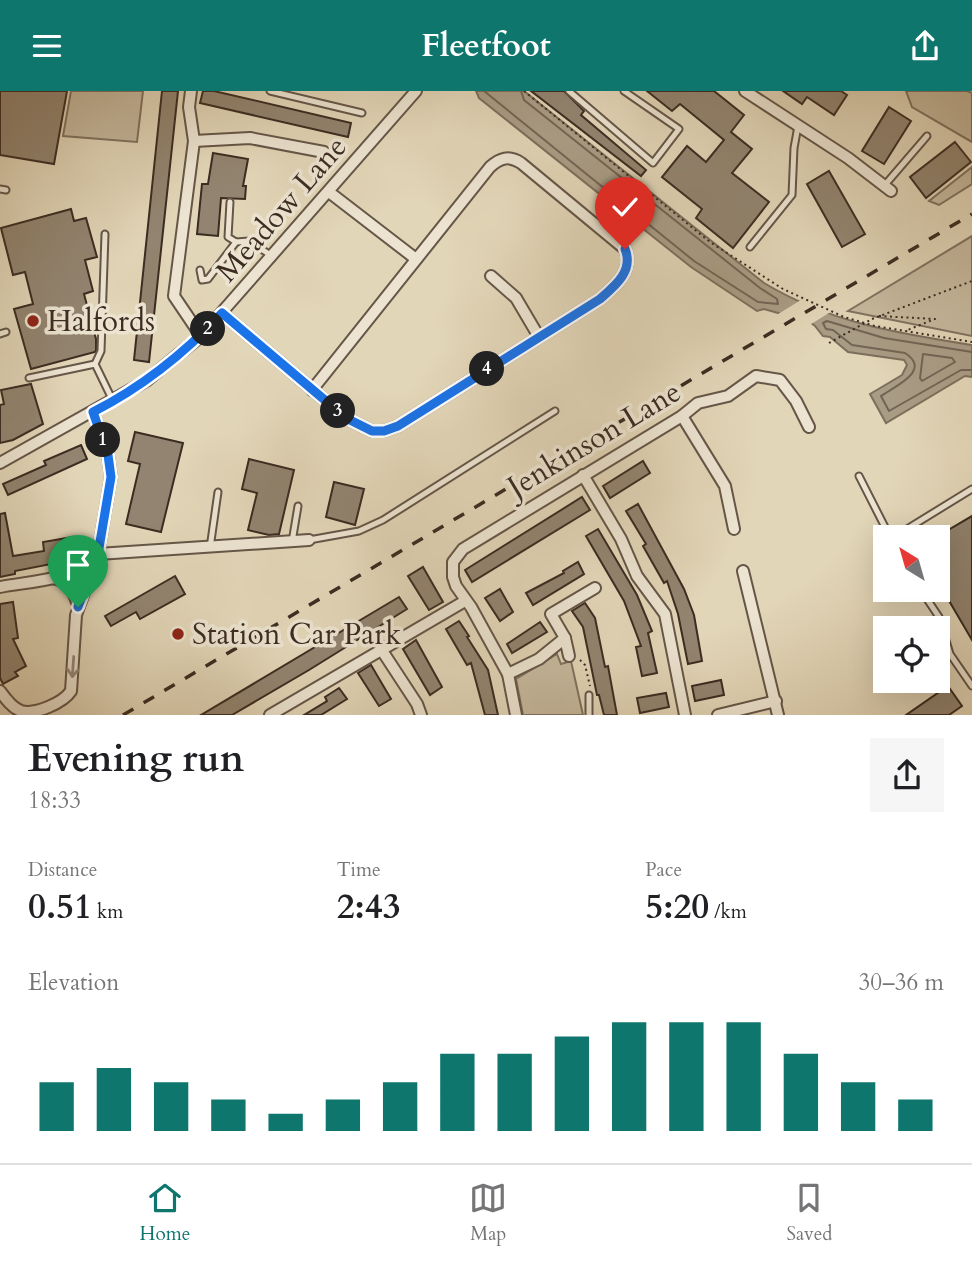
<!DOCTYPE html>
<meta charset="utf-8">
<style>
:root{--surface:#fff;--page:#f6f6f6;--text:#202124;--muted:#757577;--line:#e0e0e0;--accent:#0f766e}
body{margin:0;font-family:Cardo,serif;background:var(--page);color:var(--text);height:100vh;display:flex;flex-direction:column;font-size:26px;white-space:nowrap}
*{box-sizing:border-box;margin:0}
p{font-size:23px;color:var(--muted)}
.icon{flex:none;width:38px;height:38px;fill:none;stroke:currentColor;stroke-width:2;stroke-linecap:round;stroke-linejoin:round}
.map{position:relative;height:624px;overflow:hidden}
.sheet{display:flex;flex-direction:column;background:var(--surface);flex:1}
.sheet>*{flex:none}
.needle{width:46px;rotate:323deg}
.controls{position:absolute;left:873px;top:434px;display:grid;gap:14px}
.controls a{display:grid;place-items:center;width:77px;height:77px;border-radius:0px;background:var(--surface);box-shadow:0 7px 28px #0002;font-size:35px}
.pin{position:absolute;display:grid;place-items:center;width:60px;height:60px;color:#fff;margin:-72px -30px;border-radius:50% 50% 50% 0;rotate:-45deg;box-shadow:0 0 7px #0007}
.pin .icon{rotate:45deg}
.km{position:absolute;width:35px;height:35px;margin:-18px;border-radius:50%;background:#222;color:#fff;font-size:19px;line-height:35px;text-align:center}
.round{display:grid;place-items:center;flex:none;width:74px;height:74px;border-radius:0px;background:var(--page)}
.overview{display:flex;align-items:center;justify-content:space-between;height:119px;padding:0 28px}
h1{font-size:38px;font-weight:800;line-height:52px}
.figures{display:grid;grid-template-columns:repeat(3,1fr);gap:10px;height:119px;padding:7px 28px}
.figures div{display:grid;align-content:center}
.figures b{font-size:35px;font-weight:800}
.figures small{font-size:19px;font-weight:400}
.figures p{font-size:19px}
.chart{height:196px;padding:14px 28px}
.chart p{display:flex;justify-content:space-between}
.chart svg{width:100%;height:126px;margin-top:7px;stroke:var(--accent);stroke-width:6}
header{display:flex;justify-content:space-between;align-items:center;height:91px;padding:0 28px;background:var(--accent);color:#fff;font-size:32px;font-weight:800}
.tab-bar{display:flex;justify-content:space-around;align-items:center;height:98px;border-top:2px solid var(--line);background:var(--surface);font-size:19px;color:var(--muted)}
.tab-bar a{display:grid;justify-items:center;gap:4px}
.tab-bar .on{color:var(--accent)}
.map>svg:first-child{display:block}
.green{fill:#c6b99e;stroke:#807260;stroke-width:2}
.water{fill:#a99c85;stroke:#7d6f5d;stroke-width:2}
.pier{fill:#e2d6b8}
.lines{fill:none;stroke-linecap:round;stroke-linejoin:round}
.shore{stroke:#726454;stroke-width:2}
.building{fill:#928470;stroke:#3b2c22;stroke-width:2}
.lane-casing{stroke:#655648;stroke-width:9}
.street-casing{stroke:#655648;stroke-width:14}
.path{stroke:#3b2c22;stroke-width:2;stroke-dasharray:2 3.5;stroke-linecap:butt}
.lane{stroke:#ece4d1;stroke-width:5}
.street{stroke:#ece4d1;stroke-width:10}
.rail{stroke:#3b2c22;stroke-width:3.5;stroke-dasharray:12 12;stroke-linecap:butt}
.path-bridge{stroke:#3b2c22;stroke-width:2;stroke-dasharray:2 3.5;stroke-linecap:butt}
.oneway{stroke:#94887a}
.route-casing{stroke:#fff;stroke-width:14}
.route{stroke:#1a73e8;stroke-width:9}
.poi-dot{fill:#8f2418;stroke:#ece4d1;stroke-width:2.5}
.labels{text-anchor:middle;stroke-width:7;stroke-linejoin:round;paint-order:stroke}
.street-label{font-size:30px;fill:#3b2c22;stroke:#ece4d1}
.poi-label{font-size:30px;fill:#3b2c22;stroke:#ece4d1;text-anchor:start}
</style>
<header><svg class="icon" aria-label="menu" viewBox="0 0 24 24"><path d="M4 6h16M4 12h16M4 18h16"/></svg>Fleetfoot<svg class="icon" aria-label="share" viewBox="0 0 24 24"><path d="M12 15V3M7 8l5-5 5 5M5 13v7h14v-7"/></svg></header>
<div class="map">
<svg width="972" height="624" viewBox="0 0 972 624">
<rect width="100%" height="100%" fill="#e2d6b8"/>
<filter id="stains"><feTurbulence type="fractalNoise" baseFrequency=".00286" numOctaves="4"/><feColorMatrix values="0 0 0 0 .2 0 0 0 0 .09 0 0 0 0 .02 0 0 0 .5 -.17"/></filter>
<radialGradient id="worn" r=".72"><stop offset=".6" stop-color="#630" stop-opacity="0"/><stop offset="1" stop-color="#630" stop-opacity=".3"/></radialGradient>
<g class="green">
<path d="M71 0H143L137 51 63 45Z"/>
<path d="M906 0H967L972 2V51L912 16Z"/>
<path d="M972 76V93L939 114 929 110Z"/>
<path d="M972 145V245L848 220Z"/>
<path d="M557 563 561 573 571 570 583 624H523L516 588Z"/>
</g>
<path class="water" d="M476 0H524L764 192C831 232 896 242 972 254V286L965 285 886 332 870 303 902 284 907 274 904 269 848 261 830 246 823 245 815 235 810 231 764 218 757 220 691 176 479 7Z"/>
<path class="pier" d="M804 207 832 220 808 235 775 225Z"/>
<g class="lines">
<g class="shore">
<path d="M484 0 694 170 758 211 778 213 777 208 760 197 524 9 521 0"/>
<path d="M972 261 884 247 827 230 823 232 826 238 833 239 852 254 905 262C933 280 893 296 881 305L889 320 961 279H972"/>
<path d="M923 263 952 267 955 271 922 290 920 287Z"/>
</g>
</g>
<g class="building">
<path d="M0 0H67L54 73 0 64Z"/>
<path d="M162 0H178L149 271 134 269Z"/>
<path d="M203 0H214L351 32 348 46 200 12Z"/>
<path d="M531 0H564L584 20 581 24 646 79 641 85Z"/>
<path d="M647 0H714L744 24 731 41 752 58 732 82 769 111 733 157 696 127 702 118 662 86 687 55 706 71 724 49 680 13 672 20Z"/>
<path d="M783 0H841L847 4 834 24 807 6 802 13Z"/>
<path d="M889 16 911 30 884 73 862 60Z"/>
<path d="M955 51 971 71 926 107 910 86Z"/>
<path d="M213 62 248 68 243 95H246L245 108 221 107 218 145 197 143 202 93H208Z"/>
<path d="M829 80 865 143 842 156 807 93Z"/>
<path d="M71 118 74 130 86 127 97 166 85 169 93 200 84 203 96 248V259L95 261 31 278 14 218 33 213 25 181 13 184 1 137Z"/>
<path d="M31 293 43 333 13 349 0 352V314L4 313 1 299Z"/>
<path d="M135 341 183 352 161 441 126 433 140 373 128 370Z"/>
<path d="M81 354 87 368 8 404 3 393 46 374 44 370Z"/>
<path d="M249 368 294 379 279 443 269 444 248 439 257 402 242 398Z"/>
<path d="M643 370 650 382 610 407 603 395Z"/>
<path d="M334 391 364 398 355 434 326 426Z"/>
<path d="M582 406 590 419 472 491 465 479Z"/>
<path d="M638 413 684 498 694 524 702 570 688 573 678 523 667 490 664 492 643 455 646 453 626 420Z"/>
<path d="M5 422 13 465 44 460 43 451 73 446 74 454 84 453 82 467 15 480V483L0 486V423Z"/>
<path d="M972 425V549L938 491V445Z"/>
<path d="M598 438 637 504 652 540 648 542 657 582 642 585 636 556 641 555 624 510 586 445Z"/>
<path d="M578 471 584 483 533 514 526 502 564 482 563 480Z"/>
<path d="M423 476 443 511 429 519 408 485Z"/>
<path d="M175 485 185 503 140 528 136 521 111 535 105 525Z"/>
<path d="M500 498 513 521 500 530 485 507Z"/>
<path d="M399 506 407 518 309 579 232 624H201Z"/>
<path d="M13 511 18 547 13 548 26 575 15 581 18 585 3 593 0 587V513Z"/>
<path d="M585 512 595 527 605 576 608 575 617 624H604L599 604H597L583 536 572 520Z"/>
<path d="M459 530 469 545 467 546 488 579 498 624H485L471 572 467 574 446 538Z"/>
<path d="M540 531 547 541 512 562 507 553Z"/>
<path d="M416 549 442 596 430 604 403 558Z"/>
<path d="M371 574 391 608 379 615 358 582Z"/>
<path d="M721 589 724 604 695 610 692 595Z"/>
<path d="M948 595 962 615 949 624H906Z"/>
<path d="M339 597 347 608 321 624H304L327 610 325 606Z"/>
<path d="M666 602 669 616 640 622 637 607Z"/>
</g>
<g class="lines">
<defs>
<g id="lane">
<path d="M270 0 362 22"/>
<path d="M569 0 653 72 679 38 624 0"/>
<path d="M884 95 927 45"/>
<path d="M0 98 6 99"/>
<path d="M230 111 228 146 236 151 249 150 272 165"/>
<path d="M750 156 792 104 794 57 798 35"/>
<path d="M200 179 202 189 208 188 236 151"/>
<path d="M0 243 6 241"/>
<path d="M95 273 101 260 105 143"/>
<path d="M29 287 95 273 112 308"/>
<path d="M859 385 890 446"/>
<path d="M894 446 972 398"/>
<path d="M309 449 359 440 383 429 555 320"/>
<path d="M292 451 298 415"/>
<path d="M210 457 218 401"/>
<path d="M921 499 939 526 950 563 972 595"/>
<path d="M589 604V624"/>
</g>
<g id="street">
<path d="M191 0 189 16 194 50 174 205 201 245"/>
<path d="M745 0 848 67 891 100"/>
<path d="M194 50 250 47 324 61"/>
<path d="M329 101 416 168"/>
<path d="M491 185 516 207 539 246"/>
<path d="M222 222 346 327 372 340H384L398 335 600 208C615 195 634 180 625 158L521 72C509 64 500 67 490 76L312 299"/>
<path d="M682 325 725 395 734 438"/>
<path d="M0 372 146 290 201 245 416 0"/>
<path d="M583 384 621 448 637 485 665 523 685 624"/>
<path d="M98 463 309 449"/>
<path d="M743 480 778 624"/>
<path d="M53 487C69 490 73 499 78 514"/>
<path d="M0 496C31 490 74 490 96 465"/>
<path d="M565 547 569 565"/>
<path d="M381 558 417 613 421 624"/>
<path d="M508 583 471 516 456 495 453 486V471L463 458 682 325 698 312 728 305 756 285 780 289 796 310 809 336"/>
<path d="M0 600C5 607 12 617 21 620 35 624 63 612 71 600L76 524 98 463 111 386 108 364 93 321"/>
<path d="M270 624 465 510"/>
<path d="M516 624 508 583 539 568 565 547 551 523 595 497"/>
<path d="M718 624 776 610"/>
</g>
</defs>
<use href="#lane" class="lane-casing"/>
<use href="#street" class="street-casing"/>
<g class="path">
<path d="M524 0 710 151 783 198 844 226 875 235 972 251"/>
<path d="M879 225 935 228 905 240"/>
<path d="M872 228 972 190"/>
<path d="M580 569 585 574 590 595"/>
</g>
<use href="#lane" class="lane"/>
<use href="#street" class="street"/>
<path class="rail" d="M123 624 972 123"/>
<path class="path-bridge" d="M829 252 872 228"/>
</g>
<defs><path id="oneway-shaft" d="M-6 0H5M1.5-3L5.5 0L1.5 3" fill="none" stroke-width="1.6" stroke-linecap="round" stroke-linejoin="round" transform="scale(1.75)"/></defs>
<use class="oneway" href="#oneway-shaft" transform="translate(73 576) rotate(94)"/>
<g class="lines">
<defs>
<path id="route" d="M78 516 98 463 111 386 108 364 93 321C142 296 184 263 222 222L346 327 372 340H384L398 335 600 208C615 195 634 180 625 158"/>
</defs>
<use href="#route" class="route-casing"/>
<use href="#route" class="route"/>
</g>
<g class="poi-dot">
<circle cx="33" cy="230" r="7"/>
<circle cx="178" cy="543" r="7"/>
</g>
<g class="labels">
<g class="street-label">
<text transform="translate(281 118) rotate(-49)" y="10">Meadow Lane</text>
<text transform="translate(594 348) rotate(-31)" y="10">Jenkinson Lane</text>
</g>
<g class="poi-label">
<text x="47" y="240">Halfords</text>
<text x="192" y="553">Station Car Park</text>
</g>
</g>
<rect width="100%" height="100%" filter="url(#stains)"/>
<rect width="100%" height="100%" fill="url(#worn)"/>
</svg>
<div class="controls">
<a><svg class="needle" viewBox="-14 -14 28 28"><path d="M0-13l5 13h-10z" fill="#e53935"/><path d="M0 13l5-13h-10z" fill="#757577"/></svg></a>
<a><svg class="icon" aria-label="locate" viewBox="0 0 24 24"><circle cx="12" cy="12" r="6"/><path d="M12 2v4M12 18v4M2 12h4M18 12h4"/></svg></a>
</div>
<div class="pin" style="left:78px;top:516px;background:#1e9e55"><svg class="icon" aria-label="arrive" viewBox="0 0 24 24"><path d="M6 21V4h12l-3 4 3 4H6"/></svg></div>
<div class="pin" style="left:625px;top:158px;background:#d93025"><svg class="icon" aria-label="check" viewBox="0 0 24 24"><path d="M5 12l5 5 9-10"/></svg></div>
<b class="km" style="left:103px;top:349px">1</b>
<b class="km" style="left:208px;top:238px">2</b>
<b class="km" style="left:338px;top:320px">3</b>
<b class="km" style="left:487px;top:278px">4</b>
</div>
<section class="sheet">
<div class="overview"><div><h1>Evening run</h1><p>18:33</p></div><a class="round"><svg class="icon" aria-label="share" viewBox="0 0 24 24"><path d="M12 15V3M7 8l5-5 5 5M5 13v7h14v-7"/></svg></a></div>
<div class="figures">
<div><p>Distance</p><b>0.51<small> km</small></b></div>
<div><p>Time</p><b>2:43</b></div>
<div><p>Pace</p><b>5:20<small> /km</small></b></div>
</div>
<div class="chart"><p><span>Elevation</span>30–36 m</p>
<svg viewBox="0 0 160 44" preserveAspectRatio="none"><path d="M5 44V27M15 44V22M25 44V27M35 44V33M45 44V38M55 44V33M65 44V27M75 44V17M85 44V17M95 44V11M105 44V6M115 44V6M125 44V6M135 44V17M145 44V27M155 44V33"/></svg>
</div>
</section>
<nav class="tab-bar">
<a class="on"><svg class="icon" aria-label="home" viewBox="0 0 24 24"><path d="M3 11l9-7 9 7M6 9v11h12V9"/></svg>Home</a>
<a><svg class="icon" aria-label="map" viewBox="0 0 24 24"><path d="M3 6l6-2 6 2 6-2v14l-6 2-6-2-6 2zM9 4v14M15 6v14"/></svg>Map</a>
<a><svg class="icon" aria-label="saved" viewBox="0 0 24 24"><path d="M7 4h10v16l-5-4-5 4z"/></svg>Saved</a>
</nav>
